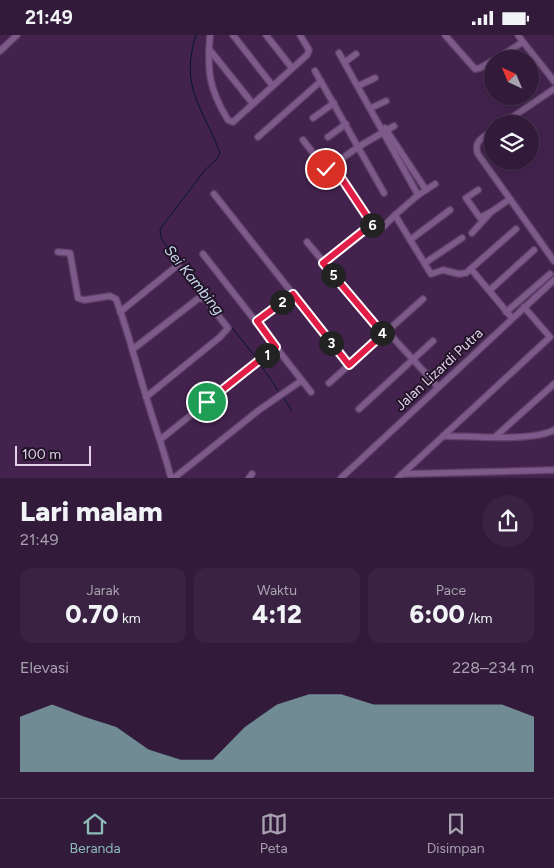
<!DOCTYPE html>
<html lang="id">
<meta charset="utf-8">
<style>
:root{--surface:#321a3a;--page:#3a2342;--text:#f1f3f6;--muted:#a8a1af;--line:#4d3854;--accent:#8bbbb9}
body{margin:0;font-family:Figtree,sans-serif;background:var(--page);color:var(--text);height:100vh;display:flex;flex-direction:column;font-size:19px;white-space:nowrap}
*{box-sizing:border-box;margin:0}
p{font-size:16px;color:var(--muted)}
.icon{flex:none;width:28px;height:28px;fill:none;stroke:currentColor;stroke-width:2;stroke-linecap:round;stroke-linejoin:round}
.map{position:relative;height:443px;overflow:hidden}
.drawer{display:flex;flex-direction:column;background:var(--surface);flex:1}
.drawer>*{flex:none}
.needle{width:32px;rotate:316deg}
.fabs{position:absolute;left:484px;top:15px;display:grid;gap:10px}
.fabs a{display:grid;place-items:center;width:55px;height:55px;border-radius:50%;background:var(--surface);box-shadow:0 2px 12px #0003,0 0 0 1px var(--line);font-size:25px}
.scale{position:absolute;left:15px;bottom:12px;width:76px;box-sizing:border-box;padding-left:5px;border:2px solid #e3d0ea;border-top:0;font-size:14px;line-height:18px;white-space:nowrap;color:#e3d0ea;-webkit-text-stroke:4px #221427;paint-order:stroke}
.pin{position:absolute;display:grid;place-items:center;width:42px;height:42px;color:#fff;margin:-21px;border:2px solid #fff;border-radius:50%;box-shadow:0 1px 5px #0007}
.km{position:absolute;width:25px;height:25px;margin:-12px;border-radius:50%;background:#222;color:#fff;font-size:14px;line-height:25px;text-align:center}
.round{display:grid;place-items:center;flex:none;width:52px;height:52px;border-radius:26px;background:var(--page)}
.overview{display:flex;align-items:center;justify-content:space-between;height:85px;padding:0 20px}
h1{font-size:28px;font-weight:800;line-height:38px}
.figures{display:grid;grid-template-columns:repeat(3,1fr);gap:8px;height:85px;padding:5px 20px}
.figures div{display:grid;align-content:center;border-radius:12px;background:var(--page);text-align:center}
.figures b{font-size:25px;font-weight:800}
.figures small{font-size:14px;font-weight:400}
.figures p{font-size:14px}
.chart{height:140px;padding:10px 20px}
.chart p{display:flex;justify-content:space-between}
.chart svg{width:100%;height:90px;margin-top:5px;fill:var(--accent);opacity:.7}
.status{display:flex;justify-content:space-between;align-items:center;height:35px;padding:0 25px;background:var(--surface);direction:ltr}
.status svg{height:14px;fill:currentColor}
.tabs{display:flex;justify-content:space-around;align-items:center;height:70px;border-top:1px solid var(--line);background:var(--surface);font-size:14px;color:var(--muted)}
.tabs a{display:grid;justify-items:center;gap:2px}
.tabs .on{color:var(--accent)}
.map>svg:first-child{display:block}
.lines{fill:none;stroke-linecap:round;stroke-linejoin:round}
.stream{stroke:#031632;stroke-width:1}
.minor-casing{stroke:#5d4166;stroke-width:8}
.minor{stroke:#7d5a89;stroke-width:5.5}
.route-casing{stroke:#fff;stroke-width:10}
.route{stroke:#e11d48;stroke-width:6}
.labels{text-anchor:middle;stroke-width:4;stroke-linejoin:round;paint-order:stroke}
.street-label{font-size:14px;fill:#e3d0ea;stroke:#221427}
.water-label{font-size:15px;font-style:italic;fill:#c7d7ee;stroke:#221427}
</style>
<div class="status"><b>21:49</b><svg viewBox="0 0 49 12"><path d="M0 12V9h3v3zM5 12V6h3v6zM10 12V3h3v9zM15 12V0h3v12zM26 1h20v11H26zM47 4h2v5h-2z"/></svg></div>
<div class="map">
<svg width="554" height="443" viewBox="0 0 554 443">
<rect width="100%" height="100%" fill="#43234e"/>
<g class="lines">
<g class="stream">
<path d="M178 227 161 203 160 194 205 135 217 124 220 118C203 72 179 53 196 0"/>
<path d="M180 230 205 263"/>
<path d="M225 284 257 324"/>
<path d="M259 327 279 357"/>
<path d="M283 362 292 376"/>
</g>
<defs>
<g id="minor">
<path d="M210 0C207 37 209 54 228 85L233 87 307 20 309 15 300 0"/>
<path d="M233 0 272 50"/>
<path d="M266 0 292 33"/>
<path d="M445 0 475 34 480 33 492 26"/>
<path d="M518 0 523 7"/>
<path d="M209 14 253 69"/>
<path d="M0 16 17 0"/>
<path d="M339 18 418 160"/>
<path d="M496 24 523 7 554 46"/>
<path d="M345 27 356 19"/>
<path d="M315 36 358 112 394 91"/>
<path d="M358 51 375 43"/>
<path d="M371 73 386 66"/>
<path d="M313 83 334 68"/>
<path d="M502 89 554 54"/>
<path d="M385 93 426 155"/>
<path d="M492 96C483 102 473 107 478 119L554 226"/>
<path d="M258 102 321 46"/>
<path d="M328 102 346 89"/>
<path d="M303 105 327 136 340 141 372 189 323 229"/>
<path d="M344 122 358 112 384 158"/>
<path d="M435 149 418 160 395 180 431 239 443 235 459 239 466 238 516 194"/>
<path d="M478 155 466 163 480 183 491 177"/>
<path d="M214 159 349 330"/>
<path d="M384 191 395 180"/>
<path d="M472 198 491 177 510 164"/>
<path d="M410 205 450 175"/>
<path d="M307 207 383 299"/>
<path d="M58 217 70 218 78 263 84 265 110 261 116 264C128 296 136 329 146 361 154 389 164 415 171 443"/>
<path d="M203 219 311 357"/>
<path d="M425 228 462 203"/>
<path d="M471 234 512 283"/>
<path d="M490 255 534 215"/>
<path d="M120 277 178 230"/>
<path d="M506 277 550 239"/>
<path d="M257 286 293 259"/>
<path d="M387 296 438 352"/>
<path d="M133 314 199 263 206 265 228 293 220 302 146 362"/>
<path d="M329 348 423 264"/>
<path d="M359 374 433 306"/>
<path d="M443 401C469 401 533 407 554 395"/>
<path d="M496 401 554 349"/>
<path d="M161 404 276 312"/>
<path d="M402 439 554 435"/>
<path d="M174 443 259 375 301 346"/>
<path d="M249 443 252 439"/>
<path d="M341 443 554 245"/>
<path d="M398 443 550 302 524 272"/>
</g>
</defs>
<use href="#minor" class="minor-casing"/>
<use href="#minor" class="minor"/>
</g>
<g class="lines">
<defs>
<path id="route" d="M207 367 276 312 257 286 293 259 349 330 383 299 323 228 372 189 340 141 326 134"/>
</defs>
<use href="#route" class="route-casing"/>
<use href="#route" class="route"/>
</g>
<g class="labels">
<g class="street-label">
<text transform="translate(439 334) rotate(-43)" y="5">Jalan Lizardi Putra</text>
</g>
<g class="water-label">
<text transform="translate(194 245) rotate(51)" y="5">Sei Kambing</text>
</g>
</g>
</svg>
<div class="fabs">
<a><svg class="needle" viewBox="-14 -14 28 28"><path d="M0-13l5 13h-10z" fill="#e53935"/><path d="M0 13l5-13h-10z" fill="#a8a1af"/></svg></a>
<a><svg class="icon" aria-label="layers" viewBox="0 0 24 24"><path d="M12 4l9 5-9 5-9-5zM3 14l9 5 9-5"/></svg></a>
</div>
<div class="scale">100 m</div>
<div class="pin" style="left:207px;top:367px;background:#1e9e55"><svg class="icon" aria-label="arrive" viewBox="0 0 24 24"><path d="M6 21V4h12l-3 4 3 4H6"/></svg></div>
<div class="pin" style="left:326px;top:134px;background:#d93025"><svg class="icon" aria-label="check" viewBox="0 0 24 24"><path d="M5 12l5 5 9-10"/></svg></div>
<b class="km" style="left:267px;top:320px">1</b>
<b class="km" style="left:282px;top:267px">2</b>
<b class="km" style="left:331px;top:308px">3</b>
<b class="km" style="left:382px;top:298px">4</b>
<b class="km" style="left:333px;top:240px">5</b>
<b class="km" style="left:372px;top:190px">6</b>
</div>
<section class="drawer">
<div class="overview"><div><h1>Lari malam</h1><p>21:49</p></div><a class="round"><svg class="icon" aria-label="share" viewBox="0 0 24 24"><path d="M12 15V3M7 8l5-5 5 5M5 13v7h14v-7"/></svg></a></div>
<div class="figures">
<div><p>Jarak</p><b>0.70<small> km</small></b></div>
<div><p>Waktu</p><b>4:12</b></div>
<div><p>Pace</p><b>6:00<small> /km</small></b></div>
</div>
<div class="chart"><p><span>Elevasi</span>228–234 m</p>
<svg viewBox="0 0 160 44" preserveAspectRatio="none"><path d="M0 44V17L10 11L20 17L30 22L40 33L50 38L60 38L70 22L80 11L90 6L100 6L110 11L120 11L130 11L140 11L150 11L160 17V44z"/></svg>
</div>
</section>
<nav class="tabs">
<a class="on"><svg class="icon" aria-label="home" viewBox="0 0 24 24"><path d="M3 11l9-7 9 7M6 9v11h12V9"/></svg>Beranda</a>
<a><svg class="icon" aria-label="map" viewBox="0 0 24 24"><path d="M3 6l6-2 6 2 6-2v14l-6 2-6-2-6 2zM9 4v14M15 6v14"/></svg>Peta</a>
<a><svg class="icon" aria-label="saved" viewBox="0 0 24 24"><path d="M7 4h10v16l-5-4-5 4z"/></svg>Disimpan</a>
</nav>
